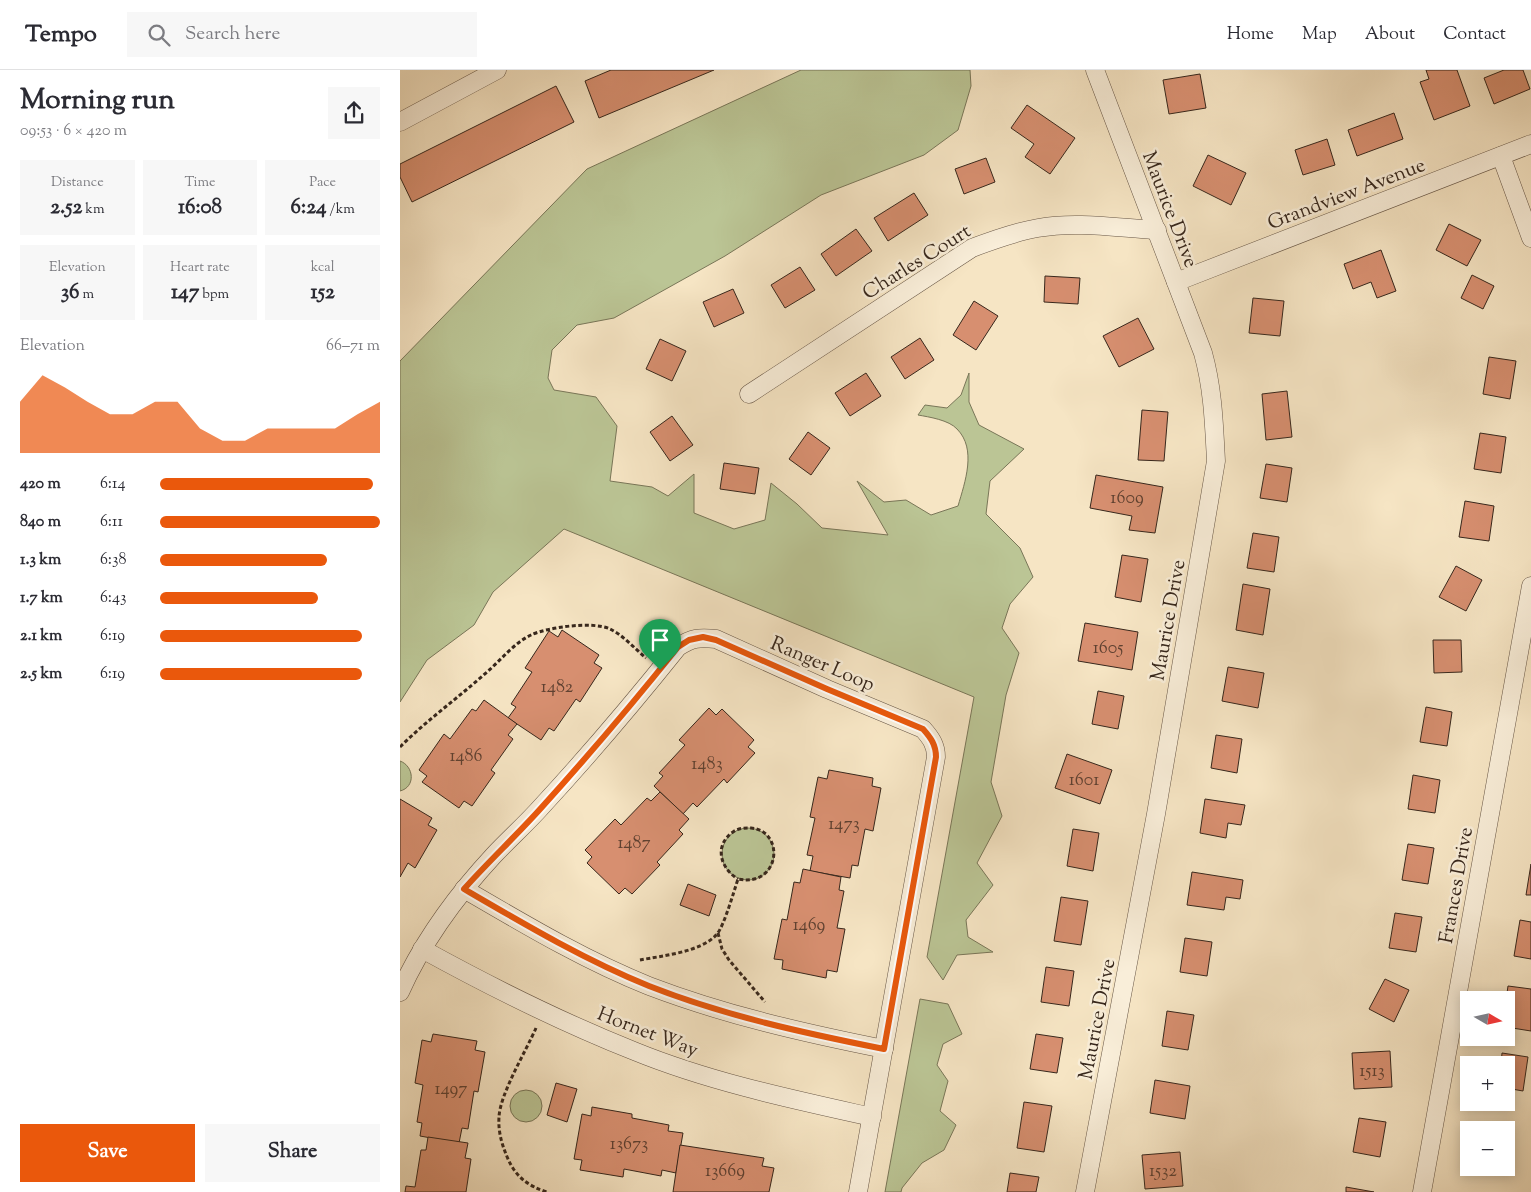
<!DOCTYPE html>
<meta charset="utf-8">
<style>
:root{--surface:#fff;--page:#f7f7f7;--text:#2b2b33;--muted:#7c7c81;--line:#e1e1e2;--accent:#ea580c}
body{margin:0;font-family:"Sorts Mill Goudy",serif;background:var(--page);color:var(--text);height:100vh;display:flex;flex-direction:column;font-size:19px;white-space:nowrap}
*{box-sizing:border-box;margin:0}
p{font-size:16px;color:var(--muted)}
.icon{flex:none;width:28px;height:28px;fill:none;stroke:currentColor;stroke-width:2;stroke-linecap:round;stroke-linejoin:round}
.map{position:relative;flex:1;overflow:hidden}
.panel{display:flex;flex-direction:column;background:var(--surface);width:400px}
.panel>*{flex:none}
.needle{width:32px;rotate:99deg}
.buttons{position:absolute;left:1060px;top:921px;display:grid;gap:10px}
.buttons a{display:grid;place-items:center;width:55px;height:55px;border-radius:0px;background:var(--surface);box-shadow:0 2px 12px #0003;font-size:25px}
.pin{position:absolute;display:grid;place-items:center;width:42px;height:42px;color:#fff;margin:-51px -21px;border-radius:50% 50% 50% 0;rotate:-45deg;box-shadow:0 0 5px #0007}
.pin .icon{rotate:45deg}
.round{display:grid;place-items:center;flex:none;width:52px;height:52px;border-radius:0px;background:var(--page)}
.summary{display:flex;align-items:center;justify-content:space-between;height:85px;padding:0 20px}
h1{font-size:28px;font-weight:700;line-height:38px}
.stats{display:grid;grid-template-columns:repeat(3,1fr);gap:8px;height:85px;padding:5px 20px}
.stats div{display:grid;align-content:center;border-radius:0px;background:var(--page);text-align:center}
.stats b{font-size:21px;font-weight:700}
.stats small{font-size:14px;font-weight:400}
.stats p{font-size:14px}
.chart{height:140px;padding:10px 20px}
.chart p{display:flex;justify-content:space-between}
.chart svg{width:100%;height:90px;margin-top:5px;fill:var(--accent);opacity:.7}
.button{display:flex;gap:10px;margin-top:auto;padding:10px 20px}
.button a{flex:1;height:58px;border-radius:0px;background:var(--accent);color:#fff;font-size:20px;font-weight:700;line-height:58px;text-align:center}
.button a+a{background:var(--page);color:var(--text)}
ul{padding:0 20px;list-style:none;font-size:16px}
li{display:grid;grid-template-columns:80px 60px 1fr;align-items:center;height:38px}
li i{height:12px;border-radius:6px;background:var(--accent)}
header{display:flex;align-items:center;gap:30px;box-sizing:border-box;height:70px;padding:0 25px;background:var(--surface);border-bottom:1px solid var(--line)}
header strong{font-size:24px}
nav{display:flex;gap:28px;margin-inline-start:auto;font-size:18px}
.search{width:350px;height:45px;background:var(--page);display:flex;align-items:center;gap:12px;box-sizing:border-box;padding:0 18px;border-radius:0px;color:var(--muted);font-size:19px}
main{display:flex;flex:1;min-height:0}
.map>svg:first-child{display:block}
.green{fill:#bbc595;stroke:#797658}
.building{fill:#d78f70;stroke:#37271c}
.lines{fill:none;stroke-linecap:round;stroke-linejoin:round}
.minor-casing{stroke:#675646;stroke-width:19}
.path{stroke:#37271c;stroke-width:3;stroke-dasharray:4 2.5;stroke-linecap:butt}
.minor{stroke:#f9eed9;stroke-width:18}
.route-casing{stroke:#fff;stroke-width:10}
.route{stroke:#ea580c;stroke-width:6}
.labels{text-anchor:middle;stroke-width:5;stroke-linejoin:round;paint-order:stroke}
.number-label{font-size:18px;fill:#5f4131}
.street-label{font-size:20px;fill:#37271c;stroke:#f9eed9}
</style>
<header>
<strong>Tempo</strong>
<div class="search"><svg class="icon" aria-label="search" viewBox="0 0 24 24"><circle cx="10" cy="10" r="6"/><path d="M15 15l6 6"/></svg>Search here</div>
<nav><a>Home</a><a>Map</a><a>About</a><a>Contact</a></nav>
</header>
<main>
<section class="panel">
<div class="summary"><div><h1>Morning run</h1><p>09:53 · 6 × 420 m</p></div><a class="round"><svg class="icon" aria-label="share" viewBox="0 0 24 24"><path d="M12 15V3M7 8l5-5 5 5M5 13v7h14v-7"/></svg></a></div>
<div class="stats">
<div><p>Distance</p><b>2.52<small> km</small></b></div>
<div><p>Time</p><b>16:08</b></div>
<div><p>Pace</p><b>6:24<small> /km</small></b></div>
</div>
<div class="stats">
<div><p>Elevation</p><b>36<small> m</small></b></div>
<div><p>Heart rate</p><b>147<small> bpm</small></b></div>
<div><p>kcal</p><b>152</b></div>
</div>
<div class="chart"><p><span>Elevation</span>66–71 m</p>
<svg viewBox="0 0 160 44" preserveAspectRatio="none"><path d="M0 44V19L10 6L20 12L30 19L40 25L50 25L60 19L70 19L80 32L90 38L100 38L110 32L120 32L130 32L140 32L150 25L160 19V44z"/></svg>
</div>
<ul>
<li><b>420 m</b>6:14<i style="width:97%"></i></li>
<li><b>840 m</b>6:11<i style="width:100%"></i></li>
<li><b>1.3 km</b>6:38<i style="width:76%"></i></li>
<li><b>1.7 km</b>6:43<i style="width:72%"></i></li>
<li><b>2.1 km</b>6:19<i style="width:92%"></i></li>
<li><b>2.5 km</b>6:19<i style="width:92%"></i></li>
</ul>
<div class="button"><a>Save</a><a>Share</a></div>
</section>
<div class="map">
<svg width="1131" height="1122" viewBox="0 0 1131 1122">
<rect width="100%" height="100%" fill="#f6e5c4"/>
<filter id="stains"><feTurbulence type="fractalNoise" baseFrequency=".004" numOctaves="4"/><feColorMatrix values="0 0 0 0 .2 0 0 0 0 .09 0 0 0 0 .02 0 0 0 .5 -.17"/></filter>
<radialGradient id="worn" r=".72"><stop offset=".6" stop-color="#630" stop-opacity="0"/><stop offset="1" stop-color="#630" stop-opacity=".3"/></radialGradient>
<g class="green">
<path d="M401 0H570L571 16 558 60 524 85 421 125 325 186 214 248 177 255 152 280 148 308 154 320 196 327 217 356 210 411 252 417 268 426 294 404V443L334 459 365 450 371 413 397 434 422 458 488 465 457 411 484 432 506 430 531 445 558 436C565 412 577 379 557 359 549 350 529 347 518 345L525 335 547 338 561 325 569 303V332L579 355 624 379 590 411 586 444 620 478 633 507 610 534 602 558 619 583 606 625 591 712 602 746 577 793 593 815 566 850 568 867 593 882 557 885 543 910 527 887 574 627 164 459 93 522 74 555 27 590 0 632V291L187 99Z"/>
<path d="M0 691C14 696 16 717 0 721Z"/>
<circle cx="348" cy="784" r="26"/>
<path d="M520 929 548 934 562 964 543 974 537 995 548 1011 540 1041 556 1055 544 1080 522 1093 502 1118 501 1122H485Z"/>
<circle cx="126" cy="1036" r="16"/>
</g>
<g class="building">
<path d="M211 0H314L199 48 185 11Z"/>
<path d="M1026 0H1057L1070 36 1034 50 1020 12 1029 9Z"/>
<path d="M1104 0H1123L1130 19 1094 34 1084 8Z"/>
<path d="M800 4 806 38 769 44 763 10Z"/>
<path d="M156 16 174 52 12 132 0 107V94Z"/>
<path d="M627 35 675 68 650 104 625 87 634 74 611 58Z"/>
<path d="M994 43 1003 69 957 86 948 60Z"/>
<path d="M927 69 935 95 903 105 895 80Z"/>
<path d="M808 85 846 103 831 135 793 116Z"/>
<path d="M586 88 595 112 564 124 555 99Z"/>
<path d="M514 123 528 145 488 171 474 148Z"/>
<path d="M1049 154 1081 170 1067 196 1036 180Z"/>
<path d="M456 159 472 181 436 206 421 184Z"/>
<path d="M981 180 996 221 977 228 971 212 953 219 944 194Z"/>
<path d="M400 197 415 220 385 238 371 215Z"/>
<path d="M1072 205 1094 216 1083 239 1061 228Z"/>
<path d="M645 206 680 208 678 234 644 232Z"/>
<path d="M333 219 344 243 314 257 303 232Z"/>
<path d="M853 228 884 231 880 266 849 263Z"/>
<path d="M574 231 598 246 576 280 553 265Z"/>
<path d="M738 248 754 279 719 297 703 266Z"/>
<path d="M520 268 534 290 505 309 491 287Z"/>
<path d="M260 269 286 281 272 311 246 299Z"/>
<path d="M1089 287 1116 291 1110 329 1083 324Z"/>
<path d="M466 303 481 326 450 346 435 323Z"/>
<path d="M887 321 892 367 866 370 862 324Z"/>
<path d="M742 340 768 342 764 391 738 390Z"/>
<path d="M272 346 293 375 270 391 250 362Z"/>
<path d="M408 362 430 378 411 405 389 389Z"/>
<path d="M1080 363 1106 367 1101 403 1074 399Z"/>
<path d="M324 393 359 398 355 424 320 419Z"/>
<path d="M866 394 892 398 887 432 860 428Z"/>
<path d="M696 405 763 417 755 463 729 460 732 446 690 438Z"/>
<path d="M1065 431 1094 436 1089 471 1059 467Z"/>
<path d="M853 463 879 467 874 502 847 498Z"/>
<path d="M722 485 748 489 741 532 715 527Z"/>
<path d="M1056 496 1082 510 1066 541 1039 527Z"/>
<path d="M843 514 870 519 863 565 836 560Z"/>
<path d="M685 553 738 562 732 600 678 591Z"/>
<path d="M162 560 199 585 194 593 202 598 180 632 176 629 154 661 149 658 141 670 108 648 116 637 111 634 132 602 125 598 149 561 158 567Z"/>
<path d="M1033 570H1061L1062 602 1034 603Z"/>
<path d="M828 597 864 603 858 638 822 631Z"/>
<path d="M698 621 724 626 718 659 692 654Z"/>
<path d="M84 630 117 654 108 665 113 669 91 700 95 703 72 736 64 731 59 738 22 712 27 706 19 700 44 664 50 669 72 639 76 641Z"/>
<path d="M1026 637 1052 642 1047 676 1020 672Z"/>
<path d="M309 638 316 645 322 639 354 670 348 677 355 683 327 713 324 709 297 737 293 733 283 744 254 716 263 706 259 703 285 675 279 670Z"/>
<path d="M816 665 842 669 837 703 811 698Z"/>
<path d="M667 684 712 700 700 734 655 718Z"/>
<path d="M429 700 473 708 472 716 481 718 473 761 465 759 458 796 452 795 450 808 410 801 413 786 407 785 415 748 410 747 418 707 427 709Z"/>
<path d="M1013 705 1040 710 1035 743 1008 739Z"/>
<path d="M260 722 289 749 279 760 283 764 257 792 260 795 232 824 225 818 219 824 187 793 192 787 185 780 215 749 221 755 247 728 251 731Z"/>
<path d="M0 729 32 748 28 755 37 760 15 798 8 793 0 807Z"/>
<path d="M805 729 845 735 841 755 828 753 826 768 800 763Z"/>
<path d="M673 759 699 763 693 801 667 796Z"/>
<path d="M1008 774 1034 778 1028 814 1002 810Z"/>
<path d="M1131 794V825H1126Z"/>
<path d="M403 799 441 807 439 820 444 821 437 858 445 859 437 902 427 900 426 908 382 899 383 890 374 889 382 849 387 850 394 812 400 813Z"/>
<path d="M792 802 843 810 840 829 826 827 824 840 787 835Z"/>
<path d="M288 814 316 825 309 846 280 835Z"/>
<path d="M661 827 688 831 681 875 654 871Z"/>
<path d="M995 843 1022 847 1016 882 989 878Z"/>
<path d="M1120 850 1131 852V889L1114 886Z"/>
<path d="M785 868 812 872 807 906 780 902Z"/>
<path d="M646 897 674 901 669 936 641 932Z"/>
<path d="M985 909 1009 920 994 952 969 939Z"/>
<path d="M1108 916 1131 919V961L1106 957V930Z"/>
<path d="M767 941 794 945 788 980 762 976Z"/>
<path d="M33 964 77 971 75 980 85 982 78 1022 74 1021 68 1059 62 1058 59 1073 20 1066 22 1053 17 1052 23 1015 15 1013 22 970 31 972Z"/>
<path d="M636 964 663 968 657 1003 630 999Z"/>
<path d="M990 981 992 1017 954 1019 952 983Z"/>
<path d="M1102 983 1128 987 1123 1021 1106 1018V995H1101Z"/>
<path d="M755 1010 790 1016 785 1049 750 1043Z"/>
<path d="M156 1013 177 1019 167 1052 147 1045Z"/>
<path d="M624 1032 652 1036 644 1082 617 1078Z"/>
<path d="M192 1037 232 1044V1048L269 1055 268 1061 283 1063 276 1103 262 1100 261 1106 224 1099 223 1107 180 1100 182 1090 174 1089 182 1044 191 1046Z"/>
<path d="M959 1048 986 1052 980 1087 953 1082Z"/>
<path d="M1085 1055 1113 1059 1107 1098H1103H1106V1060H1084Z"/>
<path d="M28 1067 68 1073 65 1088 71 1089 66 1122H5L6 1116 15 1117 21 1080H26Z"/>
<path d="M280 1075 364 1088 362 1096 374 1098 369 1122H273Z"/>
<path d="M780 1082 783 1116 745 1119 742 1085Z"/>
<path d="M610 1103 639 1107 636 1122H607Z"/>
<path d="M946 1117 974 1122H946Z"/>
</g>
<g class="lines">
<defs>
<g id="minor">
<path d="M0 52 97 0"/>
<path d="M1101 86 1131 168"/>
<path d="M776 212 1131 74"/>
<path d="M349 324 572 178C593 170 615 162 638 158 676 151 718 158 757 160"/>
<path d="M64 819C124 854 184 890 249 916 325 945 404 963 484 979"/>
<path d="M22 879C91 917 161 952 234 981 310 1012 391 1029 472 1047"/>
<path d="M0 922C23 871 56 826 94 785 110 768 127 753 142 736 189 685 234 632 278 577 292 568 299 567 316 569L427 619 523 659C531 668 536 675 536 687L458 1122"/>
<path d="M685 1122 756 744 816 391C814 354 813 319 803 283L695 0"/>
<path d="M1022 1122 1131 516"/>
</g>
</defs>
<use href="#minor" class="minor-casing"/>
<g class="path">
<path d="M0 677C27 650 58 628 87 602 101 590 114 573 131 565 148 557 193 551 210 559 223 565 235 579 246 588"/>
<path d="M318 863 322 879 329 890 365 932"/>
<path d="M240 890C261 886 302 882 317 864 324 856 334 821 338 809 380 818 386 761 351 758 345 758 338 758 333 762 313 776 321 799 338 809"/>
<path d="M136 958C126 981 100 1024 99 1047 98 1062 102 1075 108 1089 116 1107 128 1116 147 1122"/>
</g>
<use href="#minor" class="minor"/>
</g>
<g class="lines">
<defs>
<path id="route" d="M303 567 316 570 427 619 523 659C531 668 536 675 536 687L484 979C404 963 325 946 249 916 185 890 124 854 64 819 89 791 117 765 142 737 189 685 234 632 278 577L289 570Z"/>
</defs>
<use href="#route" class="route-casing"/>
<use href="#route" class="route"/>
</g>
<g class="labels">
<g class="number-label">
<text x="727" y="433">1609</text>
<text x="708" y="583">1605</text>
<text x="157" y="622">1482</text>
<text x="66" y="691">1486</text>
<text x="307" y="699">1483</text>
<text x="684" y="715">1601</text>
<text x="444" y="759">1473</text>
<text x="234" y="778">1487</text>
<text x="409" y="860">1469</text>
<text x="972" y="1006">1513</text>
<text x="51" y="1024">1497</text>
<text x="229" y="1079">13673</text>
<text x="325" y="1106">13669</text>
<text x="763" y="1106">1532</text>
</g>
<g class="street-label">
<text transform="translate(946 123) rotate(-21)" y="7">Grandview Avenue</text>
<text transform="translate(771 139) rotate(69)" y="7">Maurice Drive</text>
<text transform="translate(516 191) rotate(-32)" y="7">Charles Court</text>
<text transform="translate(767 550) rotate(-80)" y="7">Maurice Drive</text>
<text transform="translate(423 593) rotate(23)" y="7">Ranger Loop</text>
<text transform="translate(1055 815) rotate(-80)" y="7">Frances Drive</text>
<text transform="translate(696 949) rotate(-79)" y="7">Maurice Drive</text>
<text transform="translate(248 961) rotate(21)" y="7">Hornet Way</text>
</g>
</g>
<rect width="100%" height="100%" filter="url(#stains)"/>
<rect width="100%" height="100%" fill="url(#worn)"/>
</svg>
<div class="buttons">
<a><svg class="needle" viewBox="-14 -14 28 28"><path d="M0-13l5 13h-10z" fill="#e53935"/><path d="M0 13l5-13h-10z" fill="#7c7c81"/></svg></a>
<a>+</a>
<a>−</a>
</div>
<div class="pin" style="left:260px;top:600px;background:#1e9e55"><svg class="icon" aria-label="arrive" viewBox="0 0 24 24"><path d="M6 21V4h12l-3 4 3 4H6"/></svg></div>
</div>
</main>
